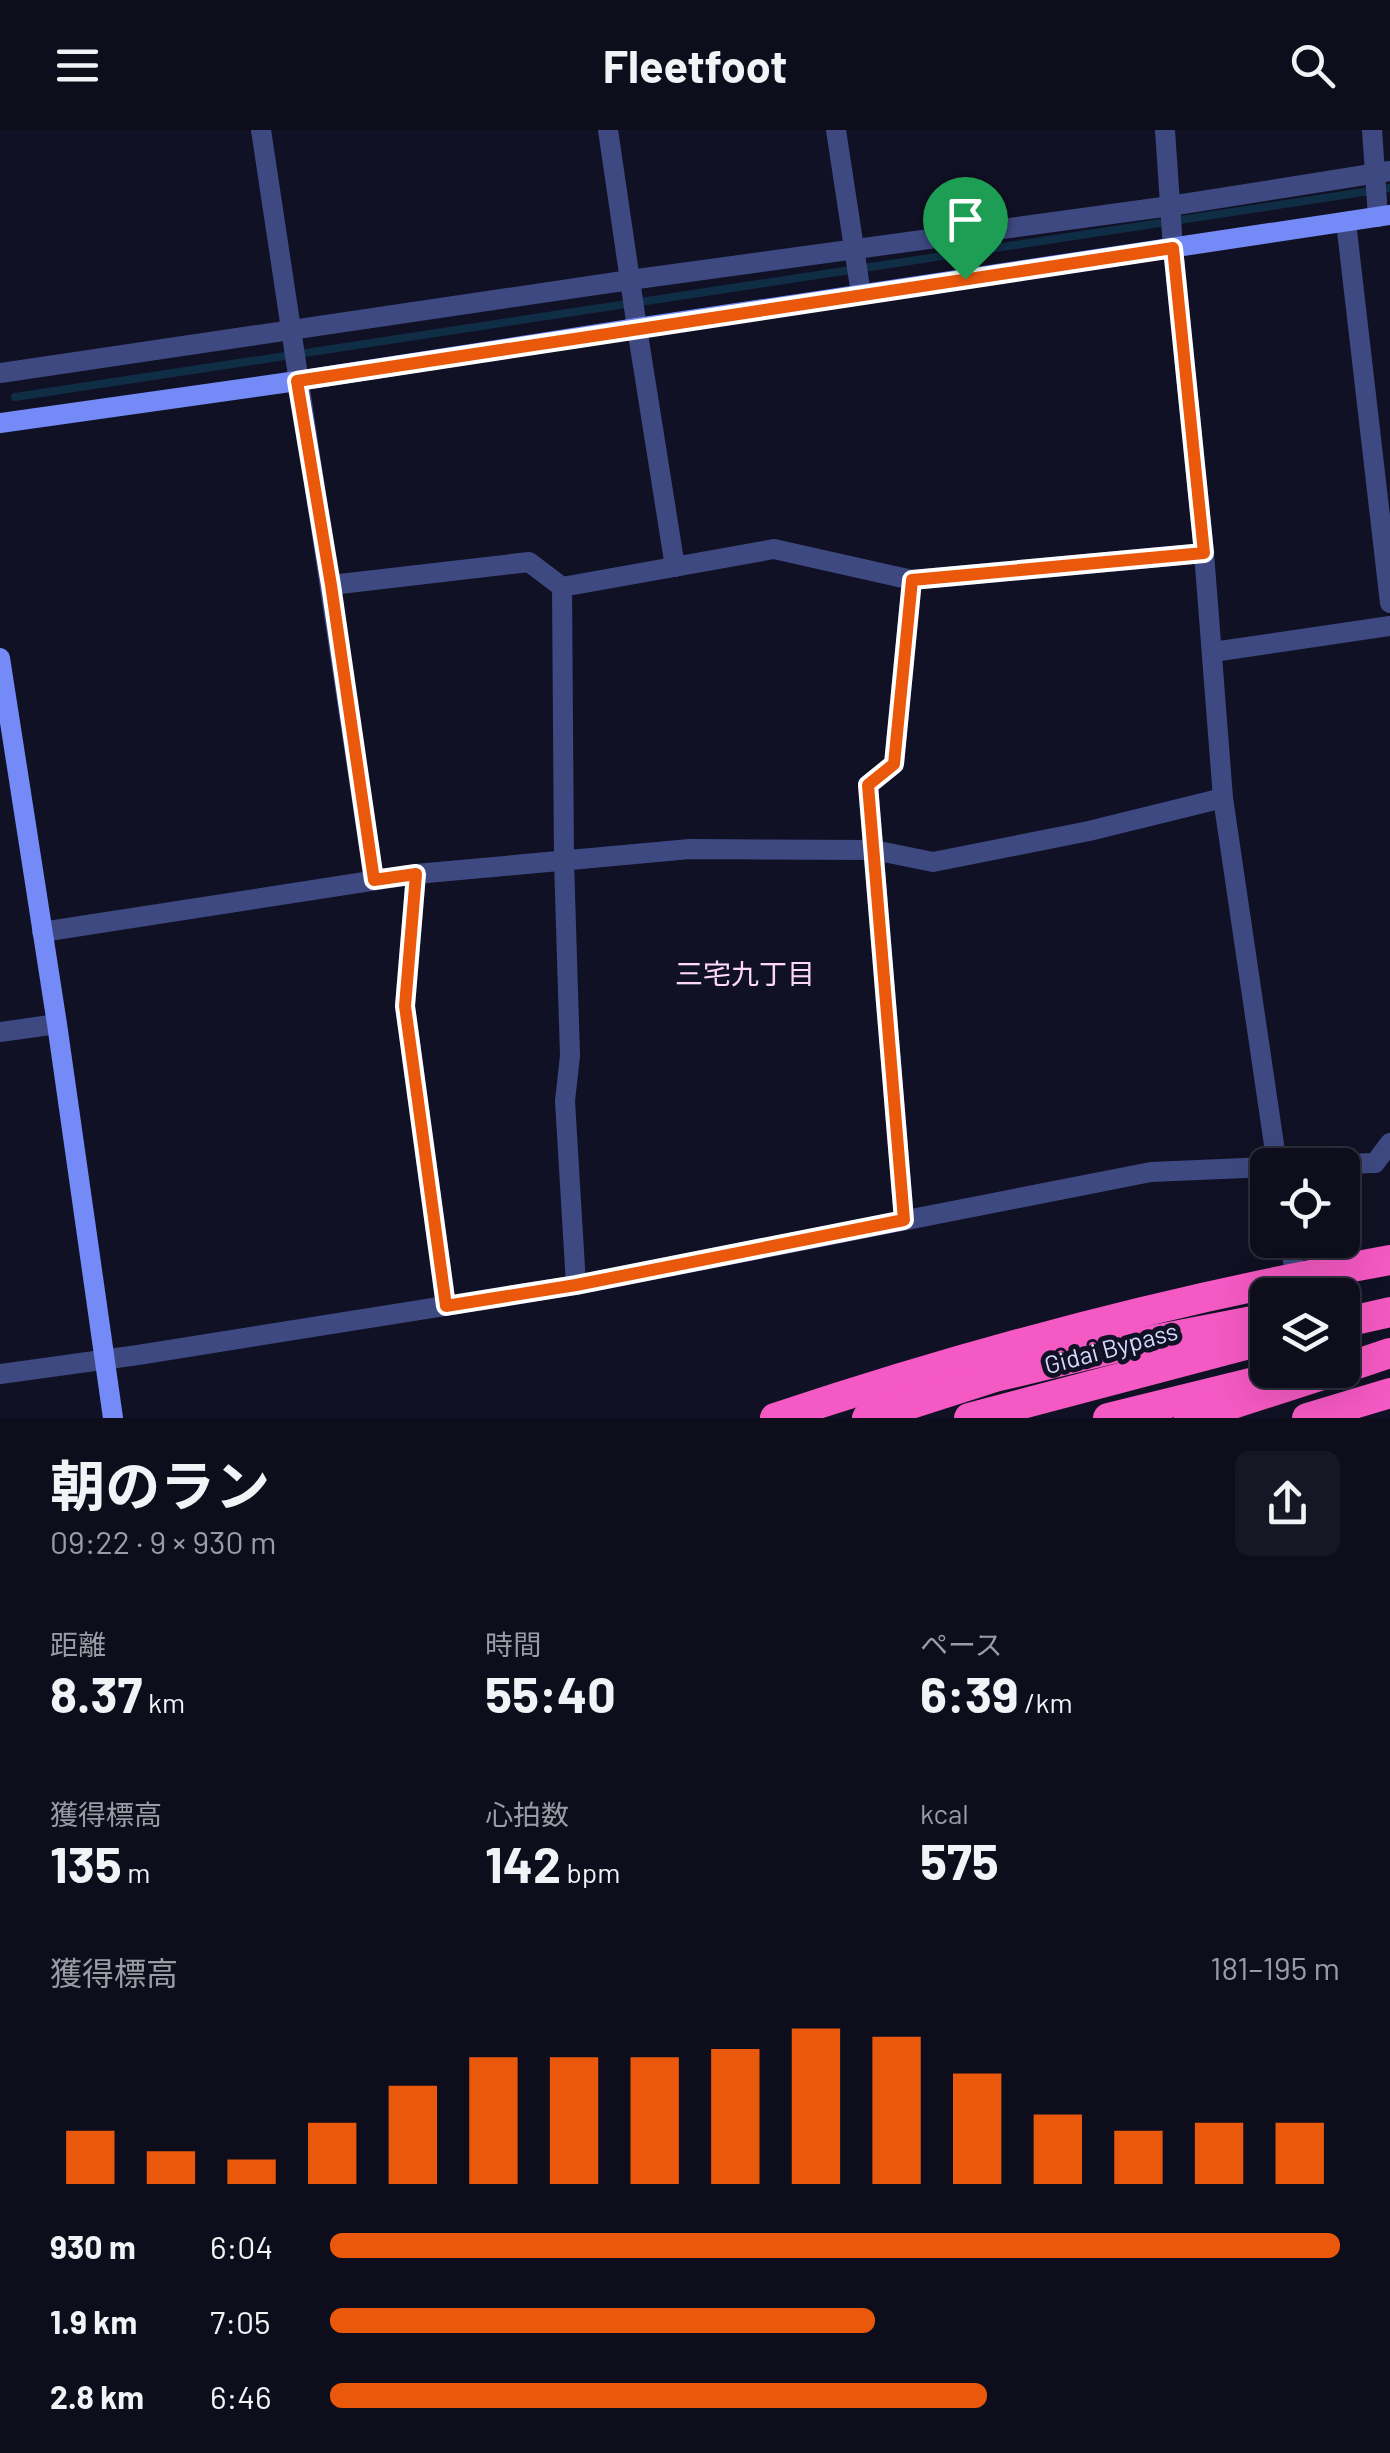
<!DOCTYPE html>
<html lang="ja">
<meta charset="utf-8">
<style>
:root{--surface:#0d0d1c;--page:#161625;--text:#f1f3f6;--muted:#9a9ca3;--line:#2d2d3b;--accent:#ea580c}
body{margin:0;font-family:Barlow,"Noto Sans JP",sans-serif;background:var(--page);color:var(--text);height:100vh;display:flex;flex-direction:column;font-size:38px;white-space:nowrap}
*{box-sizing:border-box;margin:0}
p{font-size:32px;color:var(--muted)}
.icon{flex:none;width:55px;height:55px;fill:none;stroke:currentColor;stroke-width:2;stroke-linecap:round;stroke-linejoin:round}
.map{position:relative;height:1288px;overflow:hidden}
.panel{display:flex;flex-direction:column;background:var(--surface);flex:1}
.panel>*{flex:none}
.fabs{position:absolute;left:1250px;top:1018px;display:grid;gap:20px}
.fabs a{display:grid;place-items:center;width:110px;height:110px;border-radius:15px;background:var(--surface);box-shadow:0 10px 40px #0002,0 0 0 2px var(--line);font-size:50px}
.pin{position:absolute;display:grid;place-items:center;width:85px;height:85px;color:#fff;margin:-102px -42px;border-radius:50% 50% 50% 0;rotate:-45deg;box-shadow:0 0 10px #0007}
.pin .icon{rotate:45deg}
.round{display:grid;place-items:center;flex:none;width:105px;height:105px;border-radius:15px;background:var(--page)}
.summary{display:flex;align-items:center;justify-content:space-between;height:170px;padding:0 50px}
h1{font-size:55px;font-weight:700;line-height:75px}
.stats{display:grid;grid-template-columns:repeat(3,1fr);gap:15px;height:170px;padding:10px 50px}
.stats div{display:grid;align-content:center}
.stats b{font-size:50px;font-weight:700}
.stats small{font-size:28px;font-weight:400}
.stats p{font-size:28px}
.chart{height:280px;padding:20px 50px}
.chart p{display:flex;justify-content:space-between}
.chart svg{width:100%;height:180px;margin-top:10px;stroke:var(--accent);stroke-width:6}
ul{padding:0 50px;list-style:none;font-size:32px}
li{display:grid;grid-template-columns:160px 120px 1fr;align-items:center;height:75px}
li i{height:25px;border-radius:12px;background:var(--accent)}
header{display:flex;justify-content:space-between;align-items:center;height:130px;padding:0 50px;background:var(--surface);font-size:45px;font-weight:700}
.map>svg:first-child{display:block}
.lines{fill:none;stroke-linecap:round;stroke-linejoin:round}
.stream{stroke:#0f2e46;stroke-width:8}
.street{stroke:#3e4982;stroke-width:20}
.secondary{stroke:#748af7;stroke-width:20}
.highway{stroke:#f559c3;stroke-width:30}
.highway-bridge{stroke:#f559c3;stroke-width:30}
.route-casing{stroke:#fff;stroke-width:20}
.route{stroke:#ea580c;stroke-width:12}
.labels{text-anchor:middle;stroke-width:10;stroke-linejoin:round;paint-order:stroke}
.street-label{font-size:25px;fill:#d7dafd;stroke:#111125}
.neighbourhood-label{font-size:28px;fill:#fdd9f7;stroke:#111125}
</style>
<header><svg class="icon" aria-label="menu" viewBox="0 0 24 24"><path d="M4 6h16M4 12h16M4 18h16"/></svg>Fleetfoot<svg class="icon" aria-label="search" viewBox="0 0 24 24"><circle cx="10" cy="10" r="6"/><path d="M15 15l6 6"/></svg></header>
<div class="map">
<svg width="1390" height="1288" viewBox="0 0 1390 1288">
<rect width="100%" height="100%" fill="#111125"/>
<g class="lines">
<path class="stream" d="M15 267 1390 58"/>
<g class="street">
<path d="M261 0C297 250 338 500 374 750"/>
<path d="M608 0 637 198 675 437"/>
<path d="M836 0 861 164"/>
<path d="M1165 0 1173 118 1204 423 1223 668 1277 1035"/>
<path d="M1372 0 1378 87"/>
<path d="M1346 92 1390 473"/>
<path d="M0 243 630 150 1170 76 1390 41"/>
<path d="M331 455 529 432 562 457"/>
<path d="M1213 522 1390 496"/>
<path d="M416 744 405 876 446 1176"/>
<path d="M42 802 416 744 690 719 874 720 933 732 1089 701 1223 668"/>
<path d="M0 902 57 894"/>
<path d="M1313 1035 1375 1033 1390 1013"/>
<path d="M904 1090 868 655 894 634 912 450"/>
<path d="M1290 1110 1297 1158"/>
<path d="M576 1155 565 971 570 926 564 731 562 457 774 419 912 450 1204 423"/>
<path d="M0 1244 138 1225 576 1155 1151 1042 1268 1037"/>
</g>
<g class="secondary">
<path d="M0 293 297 251 637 198 1390 85"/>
<path d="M0 528 57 894 113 1288"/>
</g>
<g class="highway">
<path d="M1342 1193 1390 1182"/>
<path d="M1342 1239 1390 1223"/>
<path d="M775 1288C976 1221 1181 1167 1390 1130"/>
<path d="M867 1288 995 1247 1133 1214 1268 1188"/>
<path d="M969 1288 1268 1209"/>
<path d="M1108 1288 1287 1244"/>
<path d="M1307 1288 1390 1263"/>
</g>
<path class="highway-bridge" d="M1189 1288 1338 1240"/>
</g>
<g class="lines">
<defs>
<path id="route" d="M1173 118 1204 423 912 450 894 634 868 655 904 1090 576 1155 446 1176 405 876 416 744 374 750 331 455 297 251Z"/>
</defs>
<use href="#route" class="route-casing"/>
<use href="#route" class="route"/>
</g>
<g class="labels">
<g class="street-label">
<text transform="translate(1111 1218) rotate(-15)" y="9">Gidai Bypass</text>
</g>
<g class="neighbourhood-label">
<text x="745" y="854">三宅九丁目</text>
</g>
</g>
</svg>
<div class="fabs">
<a><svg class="icon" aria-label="locate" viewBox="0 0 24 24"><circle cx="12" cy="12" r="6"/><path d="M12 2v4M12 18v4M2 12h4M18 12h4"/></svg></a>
<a><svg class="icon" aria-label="layers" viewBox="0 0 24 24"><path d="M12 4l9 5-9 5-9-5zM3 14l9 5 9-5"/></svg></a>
</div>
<div class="pin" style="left:965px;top:149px;background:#1e9e55"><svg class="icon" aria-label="arrive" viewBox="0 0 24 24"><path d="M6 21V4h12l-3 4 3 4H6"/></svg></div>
</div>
<section class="panel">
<div class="summary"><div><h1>朝のラン</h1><p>09:22 · 9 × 930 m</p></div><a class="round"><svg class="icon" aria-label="share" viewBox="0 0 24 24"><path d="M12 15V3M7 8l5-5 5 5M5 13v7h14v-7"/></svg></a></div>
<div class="stats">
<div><p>距離</p><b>8.37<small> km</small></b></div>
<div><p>時間</p><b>55:40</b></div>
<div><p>ペース</p><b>6:39<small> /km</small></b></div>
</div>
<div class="stats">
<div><p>獲得標高</p><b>135<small> m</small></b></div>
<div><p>心拍数</p><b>142<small> bpm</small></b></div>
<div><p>kcal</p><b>575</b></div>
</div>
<div class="chart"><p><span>獲得標高</span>181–195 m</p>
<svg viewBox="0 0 160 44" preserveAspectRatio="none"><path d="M5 44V31M15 44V36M25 44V38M35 44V29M45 44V20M55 44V13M65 44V13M75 44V13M85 44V11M95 44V6M105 44V8M115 44V17M125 44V27M135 44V31M145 44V29M155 44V29"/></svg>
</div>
<ul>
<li><b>930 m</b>6:04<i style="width:100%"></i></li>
<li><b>1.9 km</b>7:05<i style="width:54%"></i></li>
<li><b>2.8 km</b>6:46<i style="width:65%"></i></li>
</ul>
</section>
